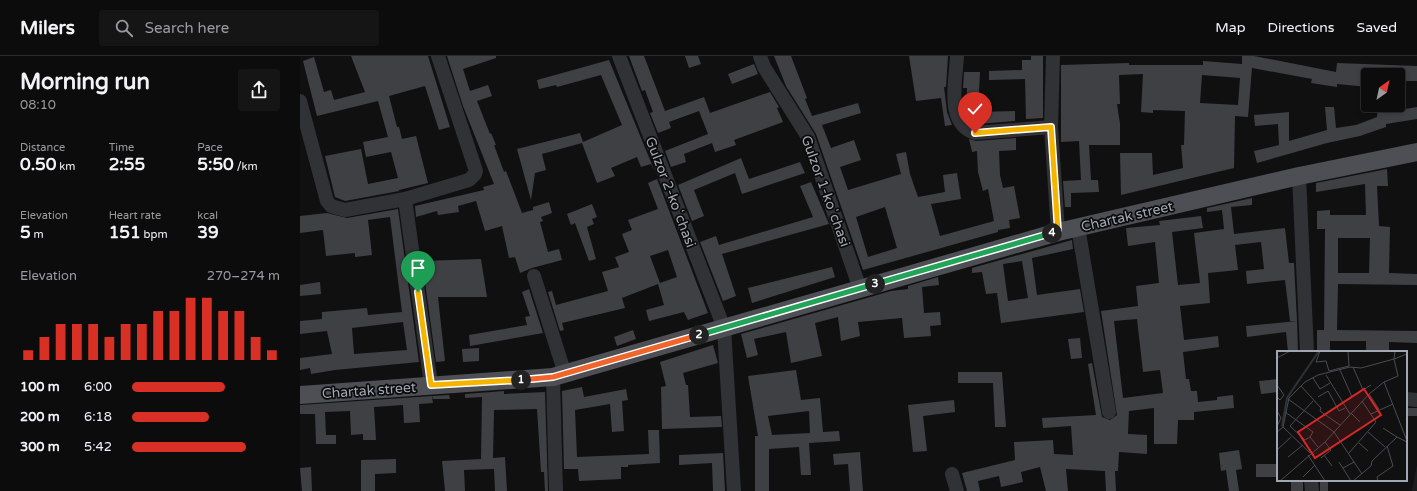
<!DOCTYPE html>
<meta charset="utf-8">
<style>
:root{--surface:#0c0c0d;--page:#151516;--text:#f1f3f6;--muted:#9a9b9d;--line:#2c2c2e;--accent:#d93025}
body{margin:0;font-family:"Varela Round",sans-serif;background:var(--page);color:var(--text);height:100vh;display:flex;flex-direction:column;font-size:15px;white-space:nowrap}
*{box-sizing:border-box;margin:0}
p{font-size:13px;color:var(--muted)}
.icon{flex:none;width:22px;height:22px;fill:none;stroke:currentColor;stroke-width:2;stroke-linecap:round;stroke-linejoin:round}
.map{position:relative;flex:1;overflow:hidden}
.drawer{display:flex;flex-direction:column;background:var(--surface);width:300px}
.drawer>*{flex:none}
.needle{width:26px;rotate:33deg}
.fabs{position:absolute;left:1061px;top:12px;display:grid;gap:8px}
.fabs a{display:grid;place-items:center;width:44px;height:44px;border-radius:4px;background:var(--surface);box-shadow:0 2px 6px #0003,0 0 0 1px var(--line);font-size:20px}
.pin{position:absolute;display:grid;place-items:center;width:34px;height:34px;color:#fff;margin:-41px -17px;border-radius:50% 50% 50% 0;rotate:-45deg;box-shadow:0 0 4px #0007}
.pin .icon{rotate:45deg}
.km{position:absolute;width:20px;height:20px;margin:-10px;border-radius:50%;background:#222;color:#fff;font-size:11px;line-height:20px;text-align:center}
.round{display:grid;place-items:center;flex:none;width:42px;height:42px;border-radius:4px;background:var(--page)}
.headline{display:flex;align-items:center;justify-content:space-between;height:68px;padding:0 20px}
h1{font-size:22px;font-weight:700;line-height:30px}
.metrics{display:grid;grid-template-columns:repeat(3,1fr);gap:6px;height:68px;padding:4px 20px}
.metrics div{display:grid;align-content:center}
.metrics b{font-size:17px;font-weight:700}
.metrics small{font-size:11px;font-weight:400}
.metrics p{font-size:11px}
.chart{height:112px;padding:8px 20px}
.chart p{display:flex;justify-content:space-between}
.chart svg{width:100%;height:72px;margin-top:4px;stroke:var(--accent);stroke-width:6}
ul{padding:0 20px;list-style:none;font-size:13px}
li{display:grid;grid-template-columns:64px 48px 1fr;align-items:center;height:30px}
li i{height:10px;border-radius:5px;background:var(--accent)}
header{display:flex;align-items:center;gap:24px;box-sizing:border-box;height:56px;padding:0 20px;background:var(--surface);border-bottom:1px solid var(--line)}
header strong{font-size:19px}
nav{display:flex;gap:22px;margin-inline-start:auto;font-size:14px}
.search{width:280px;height:36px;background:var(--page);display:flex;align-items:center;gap:10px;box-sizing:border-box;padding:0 14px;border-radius:4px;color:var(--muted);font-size:15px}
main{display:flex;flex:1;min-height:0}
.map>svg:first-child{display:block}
.built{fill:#1c1c1e}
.building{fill:#3f4044;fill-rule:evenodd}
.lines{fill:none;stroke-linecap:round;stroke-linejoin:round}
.minor{stroke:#313236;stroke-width:14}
.major{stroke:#4d4f55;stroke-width:18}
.split-1-casing{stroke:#fff;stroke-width:8}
.split-2-casing{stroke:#fff;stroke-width:8}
.split-3-casing{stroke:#fff;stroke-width:8}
.split-4-casing{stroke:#fff;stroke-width:8}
.split-5-casing{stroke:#fff;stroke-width:8}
.split-1{stroke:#f5b400;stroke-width:5}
.split-2{stroke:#f0652b;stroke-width:5}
.split-3{stroke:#22a559;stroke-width:5}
.split-4{stroke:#22a559;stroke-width:5}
.split-5{stroke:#f5b400;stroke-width:5}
.labels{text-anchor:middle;stroke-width:3.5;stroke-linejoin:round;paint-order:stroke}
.street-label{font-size:14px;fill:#a1a7b2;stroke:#0b0b0c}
.inset-river{fill:none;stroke:#2a3339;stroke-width:2}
.inset-road{fill:none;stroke:#4a4c51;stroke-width:1}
.view{fill:#d62828;fill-opacity:0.15;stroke:#d62828;stroke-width:2}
.inset-edge{fill:none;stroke:#a1a7b2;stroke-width:2}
</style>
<header>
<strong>Milers</strong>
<div class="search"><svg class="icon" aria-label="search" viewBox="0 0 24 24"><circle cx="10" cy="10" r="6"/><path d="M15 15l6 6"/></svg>Search here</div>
<nav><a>Map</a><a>Directions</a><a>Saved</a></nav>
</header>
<main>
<section class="drawer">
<div class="headline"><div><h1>Morning run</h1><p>08:10</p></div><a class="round"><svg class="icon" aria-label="share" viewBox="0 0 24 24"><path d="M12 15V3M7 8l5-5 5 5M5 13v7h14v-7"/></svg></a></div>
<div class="metrics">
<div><p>Distance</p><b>0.50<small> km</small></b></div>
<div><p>Time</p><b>2:55</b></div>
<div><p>Pace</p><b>5:50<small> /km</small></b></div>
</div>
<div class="metrics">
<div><p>Elevation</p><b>5<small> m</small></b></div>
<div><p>Heart rate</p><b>151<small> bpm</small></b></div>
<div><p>kcal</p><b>39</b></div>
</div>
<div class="chart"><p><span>Elevation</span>270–274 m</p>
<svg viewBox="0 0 160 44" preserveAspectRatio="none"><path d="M5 44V38M15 44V30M25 44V22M35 44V22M45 44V22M55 44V30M65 44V22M75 44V22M85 44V14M95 44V14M105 44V6M115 44V6M125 44V14M135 44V14M145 44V30M155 44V38"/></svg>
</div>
<ul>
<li><b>100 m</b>6:00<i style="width:63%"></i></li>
<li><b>200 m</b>6:18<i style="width:52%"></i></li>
<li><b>300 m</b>5:42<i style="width:77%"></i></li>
</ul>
</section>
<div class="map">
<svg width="1117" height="435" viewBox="0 0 1117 435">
<rect width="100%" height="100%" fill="#101011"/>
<path class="built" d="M1117 409V435H1112V434Z"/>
<g class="building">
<path d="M51 0H128L150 71 139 74 125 30 89 40 97 71H99L102 83 116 80 128 127 99 134V135L45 145 35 141 25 100 61 93 68 128 98 122 91 96 66 101 63 86 88 81 78 45 17 60 3 5 14 1 24 36 31 34 34 44 65 36Z"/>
<path d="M147 0H196V2L163 13 170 35 188 29 192 40 177 45 190 78 191 77 196 89H194L204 116 206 115 222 157 233 154V151L249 146 252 157 241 161 243 165 240 166 248 196 259 193 262 204 232 212 220 217 215 201 209 202 202 170 185 175 176 145 158 150 159 156 138 159 137 155 116 161 115 150 184 134 183 131 194 128 163 50Z"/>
<path d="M329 0H344L365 55 404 41 410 57 470 36 479 51 477 52 483 66 434 84 436 89 415 96 412 87 384 98 386 106 371 111 365 95 408 78 399 55 369 66 371 72 358 77 350 57 353 56 345 34 342 35Z"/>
<path d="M385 0H398L401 8 389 12Z"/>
<path d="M474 0H491L507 42 505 43 512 60 558 47 561 57 522 69 531 92 554 84 561 104 540 111 548 134 601 118 596 98 606 96 610 118 618 141 645 136 643 119 657 117 661 143 631 148 640 180 694 165 688 133 683 135 678 116 677 95 672 96 669 83 676 85 716 82V94L699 95 700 119 703 132 714 130 720 162 709 164 710 172 698 174V176L563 214 516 78 486 30ZM585 151 597 192 568 201 556 161Z"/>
<path d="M609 0H648L646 31H644L647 56 652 69 645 70 641 42 616 45Z"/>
<path d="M731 0H743V62L726 63 725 23 689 24V15L722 14V4H731Z"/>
<path d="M942 0H954L1036 16 1037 7 1117 10V25H1098V19H1068V31L1037 28V31L1011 27 1012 23 952 12 948 61 935 60 934 112 821 139 820 97H852L853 119 883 112 881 89H884L885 55 853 54V57L841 56 843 18 819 19 820 48H817L820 68V89H789L791 124H798L799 136 771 137V151H765L763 125 781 124 779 85 761 86V9L829 7V9H903V5L942 8ZM902 19 940 22 938 49 900 47Z"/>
<path d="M309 4 355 116 351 108 341 111 337 101 311 112 315 120 297 127 282 87 242 98 246 114 235 117 231 144 217 93 280 77 283 86 322 69 301 19 257 31 256 29 239 33 237 24Z"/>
<path d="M454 8 458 18 432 28 428 18Z"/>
<path d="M664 16H680L678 56 715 55V65L677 68 671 65 666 58 667 32H663Z"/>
<path d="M1078 49H1088L1087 56 1117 51V63L1086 68V71L1060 80 1027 87 957 107 954 95 979 89 978 68 955 70 954 59 989 56V85L1027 74 1025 51H1034L1036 72 1056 69 1077 61Z"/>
<path d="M441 102 449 123 500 106 505 117 442 138 435 117 394 134 404 160 392 165 378 129Z"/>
<path d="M1087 113 1088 130H1077L1079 170 1090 171 1089 217 1117 218V229L1038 228 1037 274 1117 275V287L1089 286V296H1066V285H1030V296H1017V274H1024L1025 173H1017V155L1030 154V159H1066L1065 128 1016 136V127ZM1038 182H1070L1069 217H1038Z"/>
<path d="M357 123 408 257 388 264 384 256 349 265 346 254 364 249 358 228 322 242 325 252 262 267 264 274 260 275 248 236 252 235 256 249 308 235 302 216 319 211 315 201 329 196 322 178 332 174 328 164 358 153 348 127ZM368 194 377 221 360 227 350 200Z"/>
<path d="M511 126 529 168 422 198 436 240 423 245 400 186 416 180 419 189 513 161 500 130Z"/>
<path d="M952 142V149L931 151 934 178 985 172 989 207H994L997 265H990L985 224 947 228 946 215 964 213 961 186 935 189 938 214 908 217 910 247 880 250 884 284 918 280 919 291 883 296 886 323H889L891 335H897L898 346 917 344V341L933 339 934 352 894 356V364H878L877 388H854V352L829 355 828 378 847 379V398L819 396 818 415H815L816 435H806L805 415 766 413 768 435H746L740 411 721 416 723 426 701 431 699 420 678 425 680 435H667L662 417 715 404 714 386 753 384 754 398 773 399 771 370 743 372 742 362 796 359 788 308 792 307 802 361 810 364 817 359 801 255 838 250 836 230 859 227 855 186 828 190 826 172 860 169 859 165 901 160 903 172 872 176 878 229 900 227 894 177 924 173 922 154 907 156V152ZM837 263 843 316 860 314 863 337 823 342 814 265Z"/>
<path d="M292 148 297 161 292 163 294 168 287 171 296 203 289 205 275 167 271 169 267 158Z"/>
<path d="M98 153 119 306 35 314 11 318 10 312 0 314V302L32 298 27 275 0 278V265L22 263V256L67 252 68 259 102 256 90 161 68 164 72 199 55 201V197L26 200 23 174 0 177V160L27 157 47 162ZM103 266 107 294 54 298 52 272Z"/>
<path d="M772 184 773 193 732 202 737 239 780 233 784 256 701 267 697 237 686 238 682 216 672 217V212ZM722 205 728 242 708 245 703 208Z"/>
<path d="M181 203 187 241H138L145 305 136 306 122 205Z"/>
<path d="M532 211 535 221 452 247 448 232Z"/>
<path d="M638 221 639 229 622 231 624 257 640 256 641 269 630 270 631 280 604 282 602 262 558 266 560 280 541 285 538 261 515 267 522 300 491 307 486 276 454 283 458 299 447 302 441 278 591 235 608 233V230Z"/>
<path d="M20 226 21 238 0 240V229Z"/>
<path d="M229 233 243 277 170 290 169 279 227 269 225 261 230 260 222 236Z"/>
<path d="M997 265 998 296H988L986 276 947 281 946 270Z"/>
<path d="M333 274 336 283 317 290 314 281Z"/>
<path d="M780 282 782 302 771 303 768 283Z"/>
<path d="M413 289 418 307 383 317 386 329H388L390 361 421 360 422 371 362 373 361 331 366 330 360 306Z"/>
<path d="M179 292V305L163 306 162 293Z"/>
<path d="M496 314 501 344 520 342 523 376 539 375 540 385 509 387 511 419H501L499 391 469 393V435H455V380H458L448 320ZM509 355 510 377 472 379 468 360Z"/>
<path d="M658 316H702L706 371H695L693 327H658Z"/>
<path d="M978 323V336L961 338 959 325Z"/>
<path d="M282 331 284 341 326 333 328 344 322 345 324 375 312 376 310 348 275 354 277 401 349 398 348 374H359L360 407 328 409V411H321V423L279 425 278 413H264L262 335Z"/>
<path d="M204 335V338L245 336 248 435H245L244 416H241L237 353 194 354 193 402 205 401 207 435H195L194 413 164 414 165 435H145L142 405 181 403 182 341 165 342V338Z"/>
<path d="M149 339 150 343H133L132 340Z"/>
<path d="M132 340 133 347 119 348 120 366 104 367 103 349 74 351 76 384H63V378L51 379 50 355 25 356 26 379H36V388H16L15 358H0V349Z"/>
<path d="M654 344 655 356 623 360 627 395 613 396 608 349Z"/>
<rect x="1106" y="352" width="11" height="8"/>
<path d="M939 394 942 413 936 414 939 435H929L926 414 921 415 919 397Z"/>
<path d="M560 396 563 435H550L548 408 534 409 533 398Z"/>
<path d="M423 397 425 435H413L412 407 379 409V399Z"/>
<path d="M96 403V417L75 418V435H61V404Z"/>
<rect x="956" y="408" width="22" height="13"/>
<path d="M11 411 12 435H2L0 412Z"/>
<rect x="991" y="424" width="12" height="11"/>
<rect x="1020" y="424" width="8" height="11"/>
</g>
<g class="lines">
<g class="minor">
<path d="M319 0 424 272 434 435"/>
<path d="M460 0 464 11 508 81 560 233"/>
<path d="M657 0C656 24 645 68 675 77L751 71"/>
<path d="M753 0 751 71 758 176"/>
<path d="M0 45 27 145 31 150 45 154 105 143"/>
<path d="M999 120 1007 296"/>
<path d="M778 171 809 356"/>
<path d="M234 220 265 318"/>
<path d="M253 321 256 435"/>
<path d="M131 329 105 143 169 124 175 118 176 115 138 0"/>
<path d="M1106 343 1117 344"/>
<path d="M652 418 657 435"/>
<path d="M1011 424 1012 435"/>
</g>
<path class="major" d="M0 339 253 321 758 176 999 120 1117 96"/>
</g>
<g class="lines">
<defs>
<path id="split-1" d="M118 236 131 329 221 324"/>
<path id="split-2" d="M221 324 253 321 399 279"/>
<path id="split-3" d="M399 279 575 228"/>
<path id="split-4" d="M575 228 752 177"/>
<path id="split-5" d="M675 77 751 71 758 176 752 177"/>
</defs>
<use href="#split-1" class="split-1-casing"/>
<use href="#split-2" class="split-2-casing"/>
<use href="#split-3" class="split-3-casing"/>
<use href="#split-4" class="split-4-casing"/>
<use href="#split-5" class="split-5-casing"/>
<use href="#split-1" class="split-1"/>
<use href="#split-2" class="split-2"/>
<use href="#split-3" class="split-3"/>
<use href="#split-4" class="split-4"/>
<use href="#split-5" class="split-5"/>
</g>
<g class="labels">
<g class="street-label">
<text transform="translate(526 135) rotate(70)" y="5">Gulzor 1-koʻchasi</text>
<text transform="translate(371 136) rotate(69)" y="5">Gulzor 2-koʻchasi</text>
<text transform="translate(827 160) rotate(-13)" y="5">Chartak street</text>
<text transform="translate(69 334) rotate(-4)" y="5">Chartak street</text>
</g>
</g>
<g transform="translate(977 295)">
<rect width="130" height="130" fill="#101011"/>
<path class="inset-river" d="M5 75 10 47 42 0"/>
<path class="inset-road" d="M43 0 39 11 49 10 52 20 72 15 71 0M0 7 13 0M76 16 86 39M63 19 75 46M49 24 73 63M36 27 43 38 53 32M107 31 130 90M0 34 7 44 3 49 0 46M24 35 44 57 43 60 63 74M92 43 102 58M41 46 51 40 62 60 68 57M11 48 57 81 85 123M65 52 94 34M0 60 4 67 0 75M8 61 36 81 33 86 41 96M74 62 83 71M94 63 116 53M6 76 33 102M106 77 120 86M0 81 6 76 12 47 28 31 41 24 73 16 84 17 117 8 118 0M91 81 108 96M33 86 28 89 13 75 36 50M82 92 91 100M0 99 14 86M72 102 99 71 85 50M31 104 48 130M47 104 55 115M11 106 26 94M44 107 54 99 48 91M62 111 74 130M66 117 77 111M26 126 38 114M3 130 48 91 92 43 107 31 121 25 117 8 130 3M76 130 94 115 95 110 120 86 130 91M101 130 100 126 116 115 110 95"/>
<path class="view" d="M87 38 104 64 38 107 21 81Z"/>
<rect width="130" height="130" class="inset-edge"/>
</g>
</svg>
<div class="fabs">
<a><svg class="needle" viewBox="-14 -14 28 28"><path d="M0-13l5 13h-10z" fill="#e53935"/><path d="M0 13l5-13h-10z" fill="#9a9b9d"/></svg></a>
</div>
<div class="pin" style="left:118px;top:236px;background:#1e9e55"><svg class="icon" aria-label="arrive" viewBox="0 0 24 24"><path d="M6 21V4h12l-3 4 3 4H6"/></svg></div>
<div class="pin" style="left:675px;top:77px;background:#d93025"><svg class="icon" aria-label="check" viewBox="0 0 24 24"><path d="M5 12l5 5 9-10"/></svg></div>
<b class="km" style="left:221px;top:324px">1</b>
<b class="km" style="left:399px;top:279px">2</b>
<b class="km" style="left:575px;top:228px">3</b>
<b class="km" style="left:752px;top:177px">4</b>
</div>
</main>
